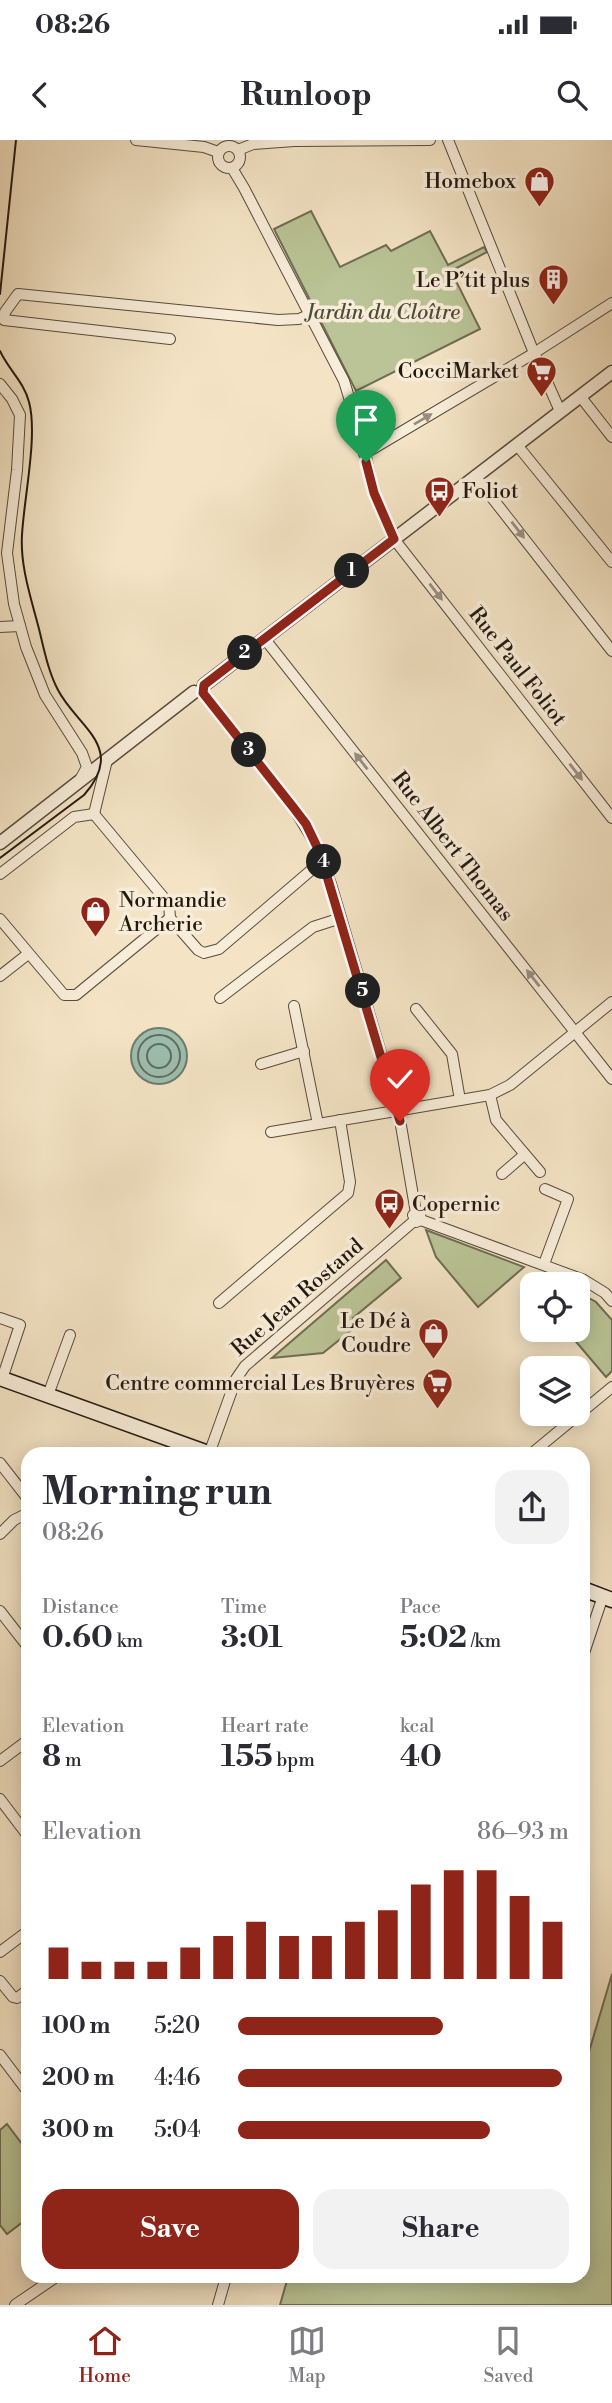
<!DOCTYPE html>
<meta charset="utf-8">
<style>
:root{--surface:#fff;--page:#f2f2f3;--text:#2b2b33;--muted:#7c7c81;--line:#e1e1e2;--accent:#8f2418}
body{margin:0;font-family:"Libre Bodoni",serif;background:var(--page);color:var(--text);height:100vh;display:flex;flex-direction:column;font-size:26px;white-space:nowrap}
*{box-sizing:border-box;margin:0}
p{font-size:23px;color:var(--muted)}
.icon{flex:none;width:38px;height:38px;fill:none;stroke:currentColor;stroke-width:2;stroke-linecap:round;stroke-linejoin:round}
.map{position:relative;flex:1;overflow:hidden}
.sheet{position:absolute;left:21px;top:1307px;width:569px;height:836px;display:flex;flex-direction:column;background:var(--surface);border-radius:21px;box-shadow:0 4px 18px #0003}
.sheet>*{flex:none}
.controls{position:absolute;left:520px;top:1132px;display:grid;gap:14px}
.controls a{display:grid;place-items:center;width:70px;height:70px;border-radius:14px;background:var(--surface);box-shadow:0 4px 18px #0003;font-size:35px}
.pin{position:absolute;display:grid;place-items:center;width:60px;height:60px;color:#fff;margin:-72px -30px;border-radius:50% 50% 50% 0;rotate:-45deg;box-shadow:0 0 7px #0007}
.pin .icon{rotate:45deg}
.km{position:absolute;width:35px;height:35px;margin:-18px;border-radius:50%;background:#222;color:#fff;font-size:19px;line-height:35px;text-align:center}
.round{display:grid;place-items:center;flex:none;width:74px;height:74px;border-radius:21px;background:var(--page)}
.head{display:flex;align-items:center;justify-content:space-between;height:119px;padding:0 21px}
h1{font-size:38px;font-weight:700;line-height:52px}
.figures{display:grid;grid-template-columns:repeat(3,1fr);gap:10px;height:119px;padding:7px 21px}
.figures div{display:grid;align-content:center}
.figures b{font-size:30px;font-weight:700}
.figures small{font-size:19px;font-weight:400}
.figures p{font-size:19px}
.chart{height:196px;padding:14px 21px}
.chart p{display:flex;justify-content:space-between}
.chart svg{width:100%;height:126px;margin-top:7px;stroke:var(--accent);stroke-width:6}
.cta{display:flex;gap:14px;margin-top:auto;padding:14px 21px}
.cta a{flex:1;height:80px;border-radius:21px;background:var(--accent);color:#fff;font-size:28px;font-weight:700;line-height:80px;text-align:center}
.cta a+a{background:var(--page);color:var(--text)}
ul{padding:0 21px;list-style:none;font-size:23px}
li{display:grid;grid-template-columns:112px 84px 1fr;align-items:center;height:52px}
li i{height:18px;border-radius:9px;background:var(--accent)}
.status{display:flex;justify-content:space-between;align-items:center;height:49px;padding:0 35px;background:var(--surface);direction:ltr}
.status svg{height:19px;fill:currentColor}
header{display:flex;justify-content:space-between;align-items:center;height:91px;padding:0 21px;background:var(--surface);font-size:32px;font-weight:700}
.tab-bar{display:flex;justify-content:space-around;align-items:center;height:98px;border-top:2px solid var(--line);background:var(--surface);font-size:19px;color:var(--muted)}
.tab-bar a{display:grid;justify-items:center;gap:4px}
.tab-bar .selected{color:var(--accent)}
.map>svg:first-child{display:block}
.green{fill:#bac496;stroke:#6e6e54;stroke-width:2}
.water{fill:#9dbfaf;stroke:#6c7d70;stroke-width:2}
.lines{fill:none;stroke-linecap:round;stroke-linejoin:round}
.shore{stroke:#606c60;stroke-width:2}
.minor-casing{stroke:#574c3e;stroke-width:12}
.tertiary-casing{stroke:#574c3e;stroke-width:15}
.secondary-casing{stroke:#231911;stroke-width:17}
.minor{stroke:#f8edd9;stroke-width:10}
.tertiary{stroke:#f8edd9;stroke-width:12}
.secondary{stroke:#f8edd9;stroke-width:14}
.tram{stroke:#231911;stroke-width:2}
.oneway{fill:#988e7f}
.route-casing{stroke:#fff;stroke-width:14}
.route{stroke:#8f2418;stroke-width:9}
.labels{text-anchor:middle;stroke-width:7;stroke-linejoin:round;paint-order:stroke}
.poi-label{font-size:21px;fill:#231911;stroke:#f8edd9;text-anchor:end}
.park-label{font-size:21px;font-style:italic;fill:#504c39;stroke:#f8edd9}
.street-label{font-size:21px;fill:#231911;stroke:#f8edd9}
</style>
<div class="status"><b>08:26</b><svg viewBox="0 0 49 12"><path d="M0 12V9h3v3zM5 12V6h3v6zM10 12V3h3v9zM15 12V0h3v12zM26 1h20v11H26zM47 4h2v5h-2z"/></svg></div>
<header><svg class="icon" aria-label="back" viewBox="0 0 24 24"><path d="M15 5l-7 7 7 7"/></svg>Runloop<svg class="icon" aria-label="search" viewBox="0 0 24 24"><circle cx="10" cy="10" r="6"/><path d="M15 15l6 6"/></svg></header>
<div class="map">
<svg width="612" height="2165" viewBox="0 0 612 2165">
<rect width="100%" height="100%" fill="#f4e4c5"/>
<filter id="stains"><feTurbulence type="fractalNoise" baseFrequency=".00286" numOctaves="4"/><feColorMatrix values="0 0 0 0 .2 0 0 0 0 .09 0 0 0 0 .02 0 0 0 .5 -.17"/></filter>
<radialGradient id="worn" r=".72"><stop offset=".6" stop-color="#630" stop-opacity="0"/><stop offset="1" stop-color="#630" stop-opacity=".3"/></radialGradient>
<g class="green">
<path d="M311 71 340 127 386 105 391 111 430 91 448 125 484 107 487 112 451 131 480 189 356 251 274 89Z"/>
<path d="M426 1090 524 1127 478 1167 436 1117Z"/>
<path d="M386 1120 401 1138 353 1178 354 1188 323 1213 272 1218Z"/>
<path d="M578 1152 596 1162 612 1180V1231L606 1237 566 1190H578Z"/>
<path d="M612 1834V2165H280L288 2137H583V1932Z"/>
<path d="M7 1984 28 2012V2078L7 2094 0 2085V1990Z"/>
</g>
<circle class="water" cx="159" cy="916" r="28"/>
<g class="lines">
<g class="shore">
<circle cx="159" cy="916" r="21"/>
<circle cx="159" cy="916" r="12"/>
</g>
<defs>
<g id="minor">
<path d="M136 0 204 7 218 12"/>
<path d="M448 0 532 208 560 271"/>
<circle cx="229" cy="17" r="11"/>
<path d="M238 10 253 4 294 1 430 0"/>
<path d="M232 28 244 48 344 241 363 303 374 353 394 399 612 678"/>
<path d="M170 199 4 180 5 172 18 154 278 180 299 179 311 174"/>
<path d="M0 244 12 259 20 275 17 330 7 413 14 464 26 507 45 555 82 613 87 627 81 638"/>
<path d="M580 256 612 297"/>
<path d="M517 305 612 422"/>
<path d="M364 314 531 215 612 163"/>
<path d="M475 336 612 511"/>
<path d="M0 487 20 486"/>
<path d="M264 498 612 939"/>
<path d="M203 553 293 667 315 703 331 744 399 974 416 1073"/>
<path d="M94 674 169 764 170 778 198 810 204 813 219 809 323 720"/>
<path d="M94 674 107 620"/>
<path d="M0 734 74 677 94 674"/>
<path d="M0 779 64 855H76L170 778"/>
<path d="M0 836 28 814"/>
<path d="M220 858 313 787 341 778"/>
<path d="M294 866 318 984"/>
<path d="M416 869 452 914 460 960"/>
<path d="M261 924 304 911"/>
<path d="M490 955 496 980 540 1032"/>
<path d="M271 992 490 955 510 945 612 862"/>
<path d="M502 1034 524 1015"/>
<path d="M421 1080 420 1074 413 1075 416 1082 421 1080 584 1140 605 1153 612 1161"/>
<path d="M544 1124 568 1059 545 1049"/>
<path d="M219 1163 348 1053 350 1042 340 980"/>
<path d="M0 1178 20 1185 2 1239"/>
<path d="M48 1255 70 1195"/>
<path d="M209 1314 236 1239 245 1226 414 1081"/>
<path d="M531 1314 612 1247"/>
<path d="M0 1323 28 1359"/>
<path d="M0 1394 14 1380 28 1373"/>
<path d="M0 1471 28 1507"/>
<path d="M583 1516 603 1456"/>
<path d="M0 1621 28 1600"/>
<path d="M0 1659 28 1696"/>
<path d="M0 1812 28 1791"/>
<path d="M0 1841 13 1857 17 1858 28 1850"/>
<path d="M0 1915 28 1952"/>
<path d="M15 2165 56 2137"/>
<path d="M218 2165 226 2137"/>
</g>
<g id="tertiary">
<path d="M204 545 612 232"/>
<path d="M0 703 194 552"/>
</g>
<g id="secondary">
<path d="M0 1238 211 1314"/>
<path d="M583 1449 612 1460"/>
</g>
</defs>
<use href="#minor" class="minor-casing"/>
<use href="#tertiary" class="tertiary-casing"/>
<use href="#secondary" class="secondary-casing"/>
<use href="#minor" class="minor"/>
<use href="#tertiary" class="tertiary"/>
<use href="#secondary" class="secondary"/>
<g class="tram">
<path d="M0 154 16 0"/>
<path d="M0 211C8 229 24 242 29 262 38 296 24 357 22 395 20 426 31 458 39 489 44 509 48 531 58 550 77 587 127 607 84 655L0 718"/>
</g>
</g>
<defs><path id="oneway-solid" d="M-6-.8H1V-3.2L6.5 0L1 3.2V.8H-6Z" transform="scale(1.75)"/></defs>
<g class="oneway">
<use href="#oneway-solid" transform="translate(423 279) rotate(-31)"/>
<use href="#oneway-solid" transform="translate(518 390) rotate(52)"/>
<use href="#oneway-solid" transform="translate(436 452) rotate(52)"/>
<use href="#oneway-solid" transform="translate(361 621) rotate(-128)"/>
<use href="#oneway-solid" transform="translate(576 632) rotate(52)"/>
<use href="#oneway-solid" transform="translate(533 838) rotate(-128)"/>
</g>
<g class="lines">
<defs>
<path id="route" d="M366 322 374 353 394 399 204 545 203 553 293 667 306 684 320 713 400 981"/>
</defs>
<use href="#route" class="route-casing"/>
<use href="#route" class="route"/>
</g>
<defs>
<symbol id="shop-pin" viewBox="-11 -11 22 30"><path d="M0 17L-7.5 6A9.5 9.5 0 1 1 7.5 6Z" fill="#8f2418" stroke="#f8edd9"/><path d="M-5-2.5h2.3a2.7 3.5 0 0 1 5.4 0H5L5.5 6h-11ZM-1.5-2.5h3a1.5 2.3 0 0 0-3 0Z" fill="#fff"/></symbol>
<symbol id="building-pin" viewBox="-11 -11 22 30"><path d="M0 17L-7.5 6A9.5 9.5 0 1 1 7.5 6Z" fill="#8f2418" stroke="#f8edd9"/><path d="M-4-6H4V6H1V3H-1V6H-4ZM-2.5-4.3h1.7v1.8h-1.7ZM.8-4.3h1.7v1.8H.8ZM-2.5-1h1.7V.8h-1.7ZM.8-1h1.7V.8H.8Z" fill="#fff"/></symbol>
<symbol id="supermarket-pin" viewBox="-11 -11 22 30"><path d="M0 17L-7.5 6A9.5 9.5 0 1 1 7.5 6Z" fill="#8f2418" stroke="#f8edd9"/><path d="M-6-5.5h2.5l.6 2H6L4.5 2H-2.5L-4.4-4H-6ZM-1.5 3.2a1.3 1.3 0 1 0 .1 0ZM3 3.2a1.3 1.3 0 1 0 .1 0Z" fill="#fff"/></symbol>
<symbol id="bus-pin" viewBox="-11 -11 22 30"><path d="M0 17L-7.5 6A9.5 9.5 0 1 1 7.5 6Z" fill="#8f2418" stroke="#f8edd9"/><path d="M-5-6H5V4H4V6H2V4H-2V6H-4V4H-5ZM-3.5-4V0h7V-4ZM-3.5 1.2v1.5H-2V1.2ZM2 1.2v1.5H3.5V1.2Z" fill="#fff"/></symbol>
</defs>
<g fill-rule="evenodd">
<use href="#shop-pin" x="522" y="24" width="35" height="47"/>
<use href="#building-pin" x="536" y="122" width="35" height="47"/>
<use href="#supermarket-pin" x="524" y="214" width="35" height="47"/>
<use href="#bus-pin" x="422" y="334" width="35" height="47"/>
<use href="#shop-pin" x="78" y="754" width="35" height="47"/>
<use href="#bus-pin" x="372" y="1046" width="35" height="47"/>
<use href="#shop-pin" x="416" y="1176" width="35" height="47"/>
<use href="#supermarket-pin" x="420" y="1226" width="35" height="47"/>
</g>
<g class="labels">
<g class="poi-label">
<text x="516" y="48">Homebox</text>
<text x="530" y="147">Le P’tit plus</text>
<text x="519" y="238">CocciMarket</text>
<text x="462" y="358" text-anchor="start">Foliot</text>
<text x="119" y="767" text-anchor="start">Normandie<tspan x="119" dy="24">Archerie</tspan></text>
<text x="412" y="1071" text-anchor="start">Copernic</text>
<text x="411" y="1188">Le Dé à<tspan x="411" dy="24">Coudre</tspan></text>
<text x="415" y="1250">Centre commercial Les Bruyères</text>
</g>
<g class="park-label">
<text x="383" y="179">Jardin du Cloître</text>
</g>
<g class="street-label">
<text transform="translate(518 526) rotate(52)" y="7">Rue Paul Foliot</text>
<text transform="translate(453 706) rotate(52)" y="7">Rue Albert Thomas</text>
<text transform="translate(297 1157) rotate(-41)" y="7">Rue Jean Rostand</text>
</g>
</g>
<rect width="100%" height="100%" filter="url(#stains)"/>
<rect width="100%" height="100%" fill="url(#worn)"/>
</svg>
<div class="controls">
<a><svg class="icon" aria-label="locate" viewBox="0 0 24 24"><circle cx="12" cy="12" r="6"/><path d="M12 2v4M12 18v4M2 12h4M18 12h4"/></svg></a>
<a><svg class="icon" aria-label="layers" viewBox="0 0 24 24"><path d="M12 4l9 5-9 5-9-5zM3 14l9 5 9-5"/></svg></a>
</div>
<div class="pin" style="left:366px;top:322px;background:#1e9e55"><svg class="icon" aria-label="arrive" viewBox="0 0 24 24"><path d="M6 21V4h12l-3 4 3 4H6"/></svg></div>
<div class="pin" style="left:400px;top:981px;background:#d93025"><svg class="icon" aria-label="check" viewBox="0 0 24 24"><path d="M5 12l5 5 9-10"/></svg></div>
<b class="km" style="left:352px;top:431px">1</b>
<b class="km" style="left:245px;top:513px">2</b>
<b class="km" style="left:249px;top:610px">3</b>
<b class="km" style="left:324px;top:722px">4</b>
<b class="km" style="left:363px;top:851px">5</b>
<section class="sheet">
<div class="head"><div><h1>Morning run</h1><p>08:26</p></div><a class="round"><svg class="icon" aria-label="share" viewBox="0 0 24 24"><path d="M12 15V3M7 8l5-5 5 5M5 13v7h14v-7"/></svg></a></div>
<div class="figures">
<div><p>Distance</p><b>0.60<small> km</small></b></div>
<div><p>Time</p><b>3:01</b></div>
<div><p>Pace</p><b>5:02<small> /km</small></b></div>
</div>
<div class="figures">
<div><p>Elevation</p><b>8<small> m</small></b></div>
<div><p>Heart rate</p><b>155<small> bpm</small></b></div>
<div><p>kcal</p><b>40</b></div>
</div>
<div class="chart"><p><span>Elevation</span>86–93 m</p>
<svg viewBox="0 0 160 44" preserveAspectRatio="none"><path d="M5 44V33M15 44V38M25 44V38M35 44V38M45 44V33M55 44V29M65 44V24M75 44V29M85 44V29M95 44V24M105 44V20M115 44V11M125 44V6M135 44V6M145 44V15M155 44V24"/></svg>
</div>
<ul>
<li><b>100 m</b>5:20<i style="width:62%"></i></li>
<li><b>200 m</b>4:46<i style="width:98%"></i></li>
<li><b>300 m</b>5:04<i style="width:76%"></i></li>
</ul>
<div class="cta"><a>Save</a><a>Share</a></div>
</section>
</div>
<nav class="tab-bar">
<a class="selected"><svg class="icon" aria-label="home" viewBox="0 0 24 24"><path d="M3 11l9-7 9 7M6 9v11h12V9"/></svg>Home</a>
<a><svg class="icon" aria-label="map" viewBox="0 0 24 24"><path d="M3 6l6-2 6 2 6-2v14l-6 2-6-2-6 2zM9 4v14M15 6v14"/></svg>Map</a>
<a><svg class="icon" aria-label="saved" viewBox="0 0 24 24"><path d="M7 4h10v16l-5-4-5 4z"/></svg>Saved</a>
</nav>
